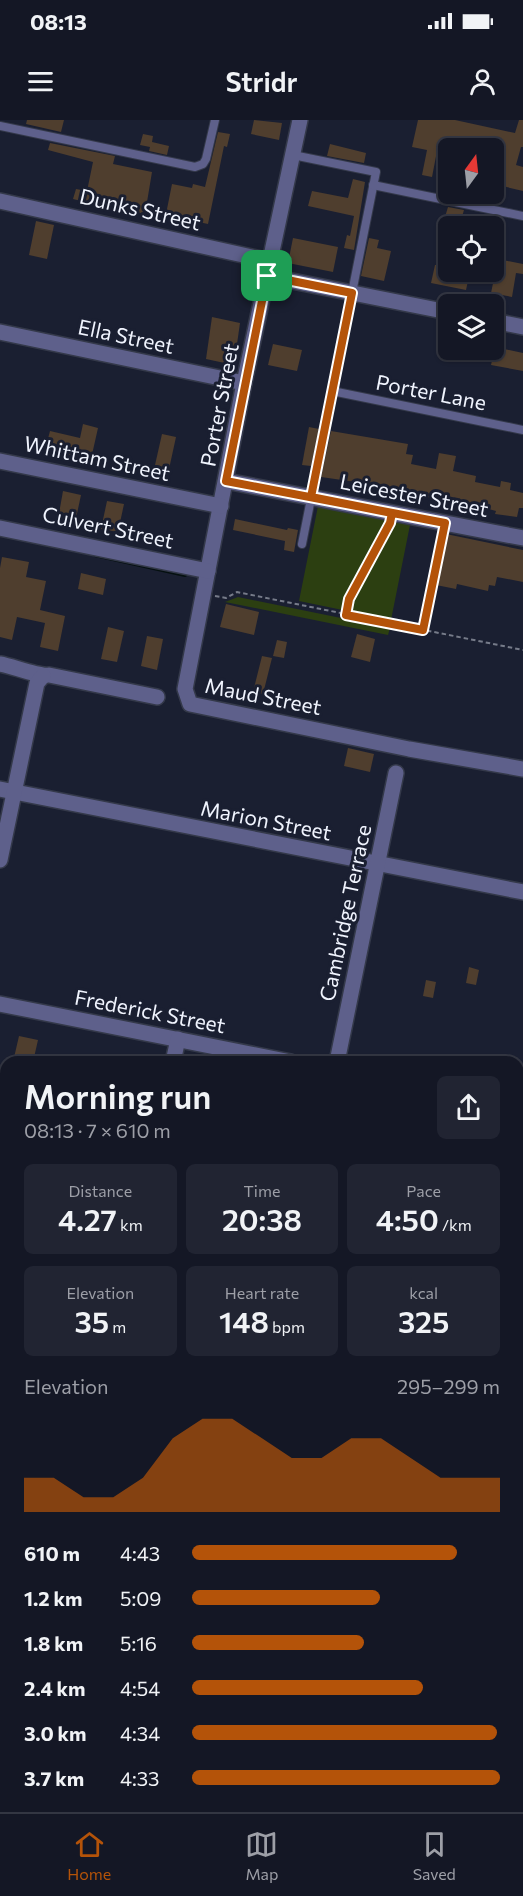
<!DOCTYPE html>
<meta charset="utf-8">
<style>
:root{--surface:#141725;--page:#212432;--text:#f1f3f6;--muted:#9d9fa7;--line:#333642;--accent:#b45309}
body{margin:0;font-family:Commissioner,sans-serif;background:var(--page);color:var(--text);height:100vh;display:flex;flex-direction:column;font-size:22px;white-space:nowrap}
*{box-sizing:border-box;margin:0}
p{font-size:20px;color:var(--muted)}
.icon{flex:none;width:33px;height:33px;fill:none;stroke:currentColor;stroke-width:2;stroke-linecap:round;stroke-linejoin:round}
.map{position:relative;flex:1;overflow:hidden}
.details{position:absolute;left:0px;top:936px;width:524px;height:756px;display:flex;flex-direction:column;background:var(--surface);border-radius:18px 18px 0 0;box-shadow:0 2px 4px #0004,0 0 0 2px var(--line)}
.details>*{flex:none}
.needle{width:39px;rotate:15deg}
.controls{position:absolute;left:438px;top:18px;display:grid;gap:12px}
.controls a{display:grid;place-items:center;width:66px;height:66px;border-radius:9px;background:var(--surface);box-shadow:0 2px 4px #0004,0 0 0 2px var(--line);font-size:30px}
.pin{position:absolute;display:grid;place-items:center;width:51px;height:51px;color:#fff;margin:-26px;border-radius:12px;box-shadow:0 3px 9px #0006}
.round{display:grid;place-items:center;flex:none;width:63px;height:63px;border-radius:9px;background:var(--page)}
.overview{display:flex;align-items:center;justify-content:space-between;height:102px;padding:0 24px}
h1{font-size:33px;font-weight:600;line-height:45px}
.stats{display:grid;grid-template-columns:repeat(3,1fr);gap:9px;height:102px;padding:6px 24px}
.stats div{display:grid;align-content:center;border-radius:9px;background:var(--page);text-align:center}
.stats b{font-size:30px;font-weight:600}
.stats small{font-size:16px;font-weight:400}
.stats p{font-size:16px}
.chart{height:168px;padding:12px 24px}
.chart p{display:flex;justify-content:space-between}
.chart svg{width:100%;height:108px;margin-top:6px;fill:var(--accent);opacity:.7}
ul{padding:0 24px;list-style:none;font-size:20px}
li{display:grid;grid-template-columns:96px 72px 1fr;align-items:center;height:45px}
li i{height:15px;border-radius:8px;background:var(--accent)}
.status{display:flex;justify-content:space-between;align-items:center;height:42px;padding:0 30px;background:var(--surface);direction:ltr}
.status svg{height:16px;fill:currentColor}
header{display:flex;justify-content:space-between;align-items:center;height:78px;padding:0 24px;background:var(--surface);font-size:27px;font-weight:600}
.tab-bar{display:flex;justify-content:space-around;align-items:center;height:84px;border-top:2px solid var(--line);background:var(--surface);font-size:16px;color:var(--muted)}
.tab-bar a{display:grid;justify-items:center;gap:3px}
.tab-bar .selected{color:var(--accent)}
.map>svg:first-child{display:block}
.green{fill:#2c3f11}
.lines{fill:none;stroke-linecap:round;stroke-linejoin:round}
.stream{stroke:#051010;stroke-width:4}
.building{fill:#4f3e2e}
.service-casing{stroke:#34394a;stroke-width:10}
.minor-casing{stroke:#34394a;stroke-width:18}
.path{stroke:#767b89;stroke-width:2;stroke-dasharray:4.5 3;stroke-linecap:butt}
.service{stroke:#5e608b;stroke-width:8}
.minor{stroke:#5e608b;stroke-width:15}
.route-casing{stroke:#fff;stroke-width:12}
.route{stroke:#b45309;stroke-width:8}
.labels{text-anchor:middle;stroke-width:6;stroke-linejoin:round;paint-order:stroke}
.street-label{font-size:21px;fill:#f0f4fe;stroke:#1a1f31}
</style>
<div class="status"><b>08:13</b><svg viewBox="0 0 49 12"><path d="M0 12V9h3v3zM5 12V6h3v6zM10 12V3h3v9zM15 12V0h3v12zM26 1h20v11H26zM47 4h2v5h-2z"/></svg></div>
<header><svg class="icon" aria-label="menu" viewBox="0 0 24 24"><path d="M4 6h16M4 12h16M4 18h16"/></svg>Stridr<svg class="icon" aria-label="person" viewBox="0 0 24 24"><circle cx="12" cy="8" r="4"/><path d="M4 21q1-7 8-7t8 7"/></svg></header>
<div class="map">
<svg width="523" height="1692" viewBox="0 0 523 1692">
<rect width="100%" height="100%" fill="#1a1f31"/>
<g class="green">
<path d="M318 386 410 405 391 500 299 481Z"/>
<path d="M238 477 390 508 388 515 225 482Z"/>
</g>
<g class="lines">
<path class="stream" d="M95 435 185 455"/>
</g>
<g class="building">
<path d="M27 0H64L61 12 26 4Z"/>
<path d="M254 0 282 3 279 20 251 14Z"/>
<path d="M418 0H455L515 13 519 0H523V27H521L516 45 523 47V71L494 64V28L438 26 432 57 422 55 427 30 412 27Z"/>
<path d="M218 12 230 14 227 27 224 26 208 104 184 99 183 103 165 99 172 64 192 68 193 64 205 67Z"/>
<path d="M143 14 153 16 152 22 169 26 167 35 149 31 150 27 140 25Z"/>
<path d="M50 23 115 36 113 44 152 52 145 94 126 90V92L73 79 76 69 87 71 93 42 48 30Z"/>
<path d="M330 24 366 33 364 43 327 36Z"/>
<path d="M353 59 365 62 354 130 344 128 347 115 350 116 354 96 308 86 312 71 348 78Z"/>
<path d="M448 87 464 90 461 100 445 97Z"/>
<path d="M36 101 54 105 47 139 29 135Z"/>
<path d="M293 118 338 127 333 152 288 143Z"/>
<path d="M369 118 379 120 377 128 391 131 384 161 361 156Z"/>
<path d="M440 136 448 138V152H470L466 170 431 163 435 145H438Z"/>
<path d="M498 139 523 144V154L516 153 512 177 491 173Z"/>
<path d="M212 197 240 203 234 245 206 239Z"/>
<path d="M273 224 302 230 297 251 268 245Z"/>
<path d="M495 227 523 233V251L491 245Z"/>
<path d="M83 304 98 308 91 339 45 330 50 311 80 318Z"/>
<path d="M309 307 319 309 311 346 302 345Z"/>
<path d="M331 311 408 324 406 334 413 335 411 344 436 349 439 333 456 336 453 351 476 356 475 362 500 367 501 361 511 363 510 370 523 373V388H519L517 397 495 394 496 391 485 388 390 370 391 367 321 357Z"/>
<path d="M162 314 176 317 169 349 155 345Z"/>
<path d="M63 371 81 375 75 403 58 399Z"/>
<path d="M107 381 124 384 118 412 101 409Z"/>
<path d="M235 399 287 410 288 408 298 410 294 432 284 430 285 421 233 410Z"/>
<path d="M446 414 523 430V462L497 457 495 466 489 465 488 471 457 464 456 469 436 465Z"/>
<path d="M2 437 29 442 26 457 46 461 40 490 65 496 58 531 40 527 45 503 17 497 12 520 0 517V448Z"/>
<path d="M81 453 106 459 103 475 78 469Z"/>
<path d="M226 484 259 492 254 515 220 507Z"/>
<path d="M108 507 124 511 117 542 101 539Z"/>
<path d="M357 514 375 519 370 542 351 537Z"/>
<path d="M147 516 163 519 157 550 141 546Z"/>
<path d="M277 520 287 522 284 538 273 536Z"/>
<path d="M262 536 272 538 263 574 253 572Z"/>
<path d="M348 628 374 634 370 652 344 646Z"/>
<path d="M469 847 479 850 476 865 466 863Z"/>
<path d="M426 860 436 862 433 878 423 876Z"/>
<path d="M19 916 38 920 33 942H13Z"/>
</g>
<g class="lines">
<defs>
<g id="service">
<path d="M0 6 195 47 203 44 206 39 215 0"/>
<path d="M293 35 376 52 302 424"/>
<path d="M373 65 523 96"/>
<path d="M332 271 523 310"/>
</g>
<g id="minor">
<path d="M300 0 244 263 185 569 190 584 409 629 523 649"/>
<path d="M0 81 270 141"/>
<path d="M267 156 448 192"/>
<path d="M494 201 523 207"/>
<path d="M0 212 244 263"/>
<path d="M0 341 221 386"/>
<path d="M226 361 523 418"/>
<path d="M0 408 208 451"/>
<path d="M0 544C12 546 40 557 49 555L157 577"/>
<path d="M0 669 523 772"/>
<path d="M0 740 37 563 43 556"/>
<path d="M0 884 291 942"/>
<path d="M173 942 178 919"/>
<path d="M337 942 396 653"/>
<path d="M518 989 523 990"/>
<path d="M0 1106 6 1107"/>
<path d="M518 1213 523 1214"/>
<path d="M0 1347 6 1348"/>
<path d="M518 1449 523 1450"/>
<path d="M0 1558 6 1560"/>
<path d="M518 1664 523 1665"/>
<path d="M188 1692 189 1686"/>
</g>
</defs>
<use href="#service" class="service-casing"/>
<use href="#minor" class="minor-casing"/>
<g class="path">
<path d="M215 476 226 478 237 472 523 530"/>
<path d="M346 495 349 479 388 406"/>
<path d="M423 510 443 416"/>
</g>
<use href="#service" class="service"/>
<use href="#minor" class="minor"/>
</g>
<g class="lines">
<defs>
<path id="route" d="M267 156 226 361 445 403 423 510 346 495 349 479 390 403 392 393 311 377 352 173 267 156"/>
</defs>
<use href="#route" class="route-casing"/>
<use href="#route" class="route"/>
</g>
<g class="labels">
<g class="street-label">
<text transform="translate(140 90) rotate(13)" y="7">Dunks Street</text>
<text transform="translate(126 217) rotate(12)" y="7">Ella Street</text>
<text transform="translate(431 273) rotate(11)" y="7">Porter Lane</text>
<text transform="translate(220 285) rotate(-79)" y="7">Porter Street</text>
<text transform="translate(97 339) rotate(12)" y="7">Whittam Street</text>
<text transform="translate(414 376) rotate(11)" y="7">Leicester Street</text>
<text transform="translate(108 408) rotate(12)" y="7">Culvert Street</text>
<text transform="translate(263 577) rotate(11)" y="7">Maud Street</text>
<text transform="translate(266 701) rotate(11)" y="7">Marion Street</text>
<text transform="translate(346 793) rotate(-78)" y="7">Cambridge Terrace</text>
<text transform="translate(150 892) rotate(11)" y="7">Frederick Street</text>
</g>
</g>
</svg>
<div class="controls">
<a><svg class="needle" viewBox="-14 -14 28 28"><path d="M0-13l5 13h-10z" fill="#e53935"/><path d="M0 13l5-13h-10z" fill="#9d9fa7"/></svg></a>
<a><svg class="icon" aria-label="locate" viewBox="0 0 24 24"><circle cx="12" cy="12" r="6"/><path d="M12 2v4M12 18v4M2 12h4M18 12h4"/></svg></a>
<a><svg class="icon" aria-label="layers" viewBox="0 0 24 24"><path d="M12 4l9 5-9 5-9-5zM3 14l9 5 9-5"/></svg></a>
</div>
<div class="pin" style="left:267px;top:156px;background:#1e9e55"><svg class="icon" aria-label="arrive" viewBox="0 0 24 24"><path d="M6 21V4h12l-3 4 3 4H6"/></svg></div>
<section class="details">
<div class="overview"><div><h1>Morning run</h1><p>08:13 · 7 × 610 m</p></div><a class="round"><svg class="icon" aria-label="share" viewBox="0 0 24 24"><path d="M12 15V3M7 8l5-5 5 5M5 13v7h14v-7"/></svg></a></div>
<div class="stats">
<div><p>Distance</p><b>4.27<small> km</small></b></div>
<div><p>Time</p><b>20:38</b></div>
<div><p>Pace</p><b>4:50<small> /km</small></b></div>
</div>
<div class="stats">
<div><p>Elevation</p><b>35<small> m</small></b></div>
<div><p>Heart rate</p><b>148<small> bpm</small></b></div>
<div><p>kcal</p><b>325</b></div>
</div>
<div class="chart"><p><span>Elevation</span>295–299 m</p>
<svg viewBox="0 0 160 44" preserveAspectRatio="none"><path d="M0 44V30L10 30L20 38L30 38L40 30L50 14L60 6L70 6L80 14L90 22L100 22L110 14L120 14L130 22L140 30L150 30L160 30V44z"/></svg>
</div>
<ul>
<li><b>610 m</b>4:43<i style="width:86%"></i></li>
<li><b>1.2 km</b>5:09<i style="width:61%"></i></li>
<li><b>1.8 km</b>5:16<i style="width:56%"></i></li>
<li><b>2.4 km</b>4:54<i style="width:75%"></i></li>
<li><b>3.0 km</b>4:34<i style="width:99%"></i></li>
<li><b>3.7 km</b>4:33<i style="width:100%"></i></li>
</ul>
</section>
</div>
<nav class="tab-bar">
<a class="selected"><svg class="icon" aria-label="home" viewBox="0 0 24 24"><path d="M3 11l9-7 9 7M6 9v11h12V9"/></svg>Home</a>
<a><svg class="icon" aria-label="map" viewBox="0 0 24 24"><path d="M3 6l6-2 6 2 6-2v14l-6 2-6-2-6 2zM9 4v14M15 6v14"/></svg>Map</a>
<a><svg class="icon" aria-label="saved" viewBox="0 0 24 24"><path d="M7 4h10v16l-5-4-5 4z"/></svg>Saved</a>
</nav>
